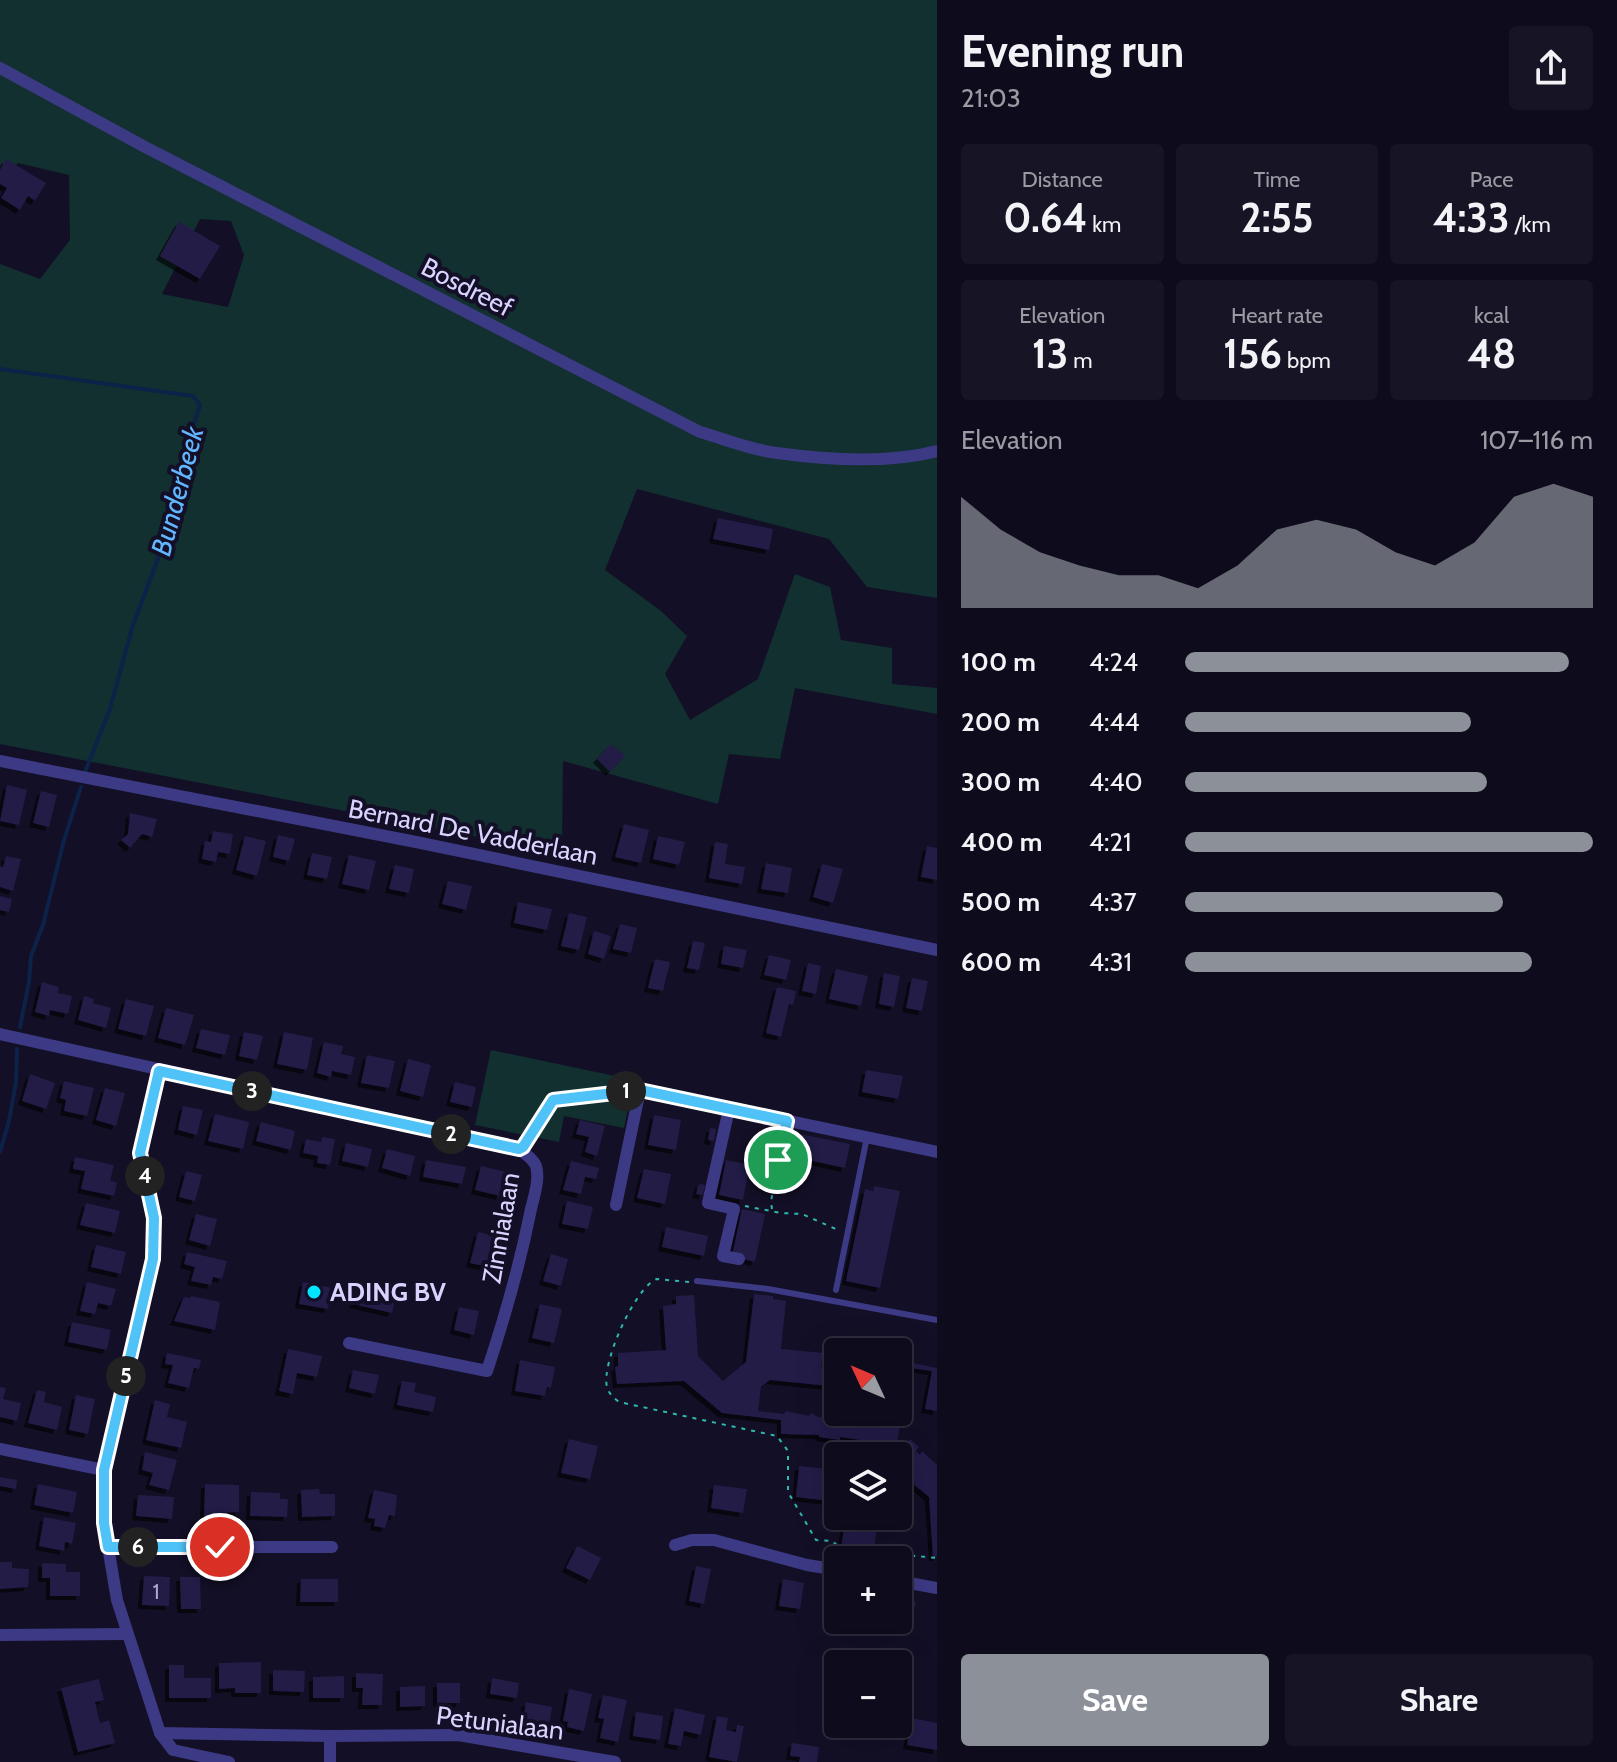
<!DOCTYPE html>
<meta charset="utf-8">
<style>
:root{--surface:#0e0b1c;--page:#171425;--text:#f1f3f6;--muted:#9b9ba3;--line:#2e2b3b;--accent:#8c9099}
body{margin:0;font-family:Cabin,sans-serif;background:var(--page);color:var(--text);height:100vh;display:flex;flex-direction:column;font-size:30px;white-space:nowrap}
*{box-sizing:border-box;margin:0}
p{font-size:26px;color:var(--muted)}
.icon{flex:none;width:44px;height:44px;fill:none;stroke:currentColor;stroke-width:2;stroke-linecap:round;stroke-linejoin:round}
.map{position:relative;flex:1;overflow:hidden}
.details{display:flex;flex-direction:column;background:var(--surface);width:680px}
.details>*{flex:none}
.needle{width:52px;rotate:314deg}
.controls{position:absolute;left:824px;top:1338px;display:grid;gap:16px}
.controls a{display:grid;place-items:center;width:88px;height:88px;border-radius:8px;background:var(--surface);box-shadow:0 8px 32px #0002,0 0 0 2px var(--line);font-size:40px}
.pin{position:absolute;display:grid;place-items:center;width:68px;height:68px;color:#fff;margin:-34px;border:4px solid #fff;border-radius:50%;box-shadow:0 2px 8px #0007}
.km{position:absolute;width:40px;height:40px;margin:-20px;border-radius:50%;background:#222;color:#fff;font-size:22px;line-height:40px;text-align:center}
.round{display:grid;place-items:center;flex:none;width:84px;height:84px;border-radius:8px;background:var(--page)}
.headline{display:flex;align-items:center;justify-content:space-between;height:136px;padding:0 24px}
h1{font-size:44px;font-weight:800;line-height:60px}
.stats{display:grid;grid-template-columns:repeat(3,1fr);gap:12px;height:136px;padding:8px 24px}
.stats div{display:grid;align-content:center;border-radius:8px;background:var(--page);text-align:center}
.stats b{font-size:40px;font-weight:800}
.stats small{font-size:22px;font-weight:400}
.stats p{font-size:22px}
.chart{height:224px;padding:16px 24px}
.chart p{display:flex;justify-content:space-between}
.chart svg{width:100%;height:144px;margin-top:8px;fill:var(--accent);opacity:.7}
.button{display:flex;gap:16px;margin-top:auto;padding:16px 24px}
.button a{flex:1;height:92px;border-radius:8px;background:var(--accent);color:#fff;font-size:32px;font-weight:800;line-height:92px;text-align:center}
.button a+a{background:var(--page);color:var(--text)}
ul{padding:0 24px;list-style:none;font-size:26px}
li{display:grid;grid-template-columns:128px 96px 1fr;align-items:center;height:60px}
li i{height:20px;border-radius:10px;background:var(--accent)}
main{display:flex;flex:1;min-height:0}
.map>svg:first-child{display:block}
.green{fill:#12302f;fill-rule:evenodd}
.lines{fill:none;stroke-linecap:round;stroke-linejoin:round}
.stream{stroke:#0c2248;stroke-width:4}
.building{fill:#241b47;filter:url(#shadow)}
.path{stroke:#2fb8b0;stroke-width:2;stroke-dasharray:4 6;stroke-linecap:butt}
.service{stroke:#3d3a85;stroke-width:6}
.minor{stroke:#3d3a85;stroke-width:12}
.route-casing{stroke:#fff;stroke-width:16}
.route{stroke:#4fc3f7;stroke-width:10}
.poi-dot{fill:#00e5ff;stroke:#130f26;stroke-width:3}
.labels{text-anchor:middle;stroke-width:8;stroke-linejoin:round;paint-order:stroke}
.number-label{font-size:22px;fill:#aca6d1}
.street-label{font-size:26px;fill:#d9d4ff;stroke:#130f26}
.poi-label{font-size:26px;font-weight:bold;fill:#d9d4ff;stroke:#130f26;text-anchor:start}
.water-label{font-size:28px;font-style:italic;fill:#62b6ff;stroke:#130f26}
</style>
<main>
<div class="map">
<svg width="937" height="1762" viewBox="0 0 937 1762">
<defs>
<filter id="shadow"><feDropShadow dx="-4" dy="4" stdDeviation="0" flood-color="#0009"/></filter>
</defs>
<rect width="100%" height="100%" fill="#130f26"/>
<g class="green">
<path d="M0 0H937V598L867 587 829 539 637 489 605 570 661 611 687 636 665 674 690 720 758 679 795 574 830 587 841 640 892 648V684L937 688V714L795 688 780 759 729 754 718 804 563 761 562 853 0 744V264L40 279 70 240 69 175 18 163 0 178ZM200 219 231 221 244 255 228 307 162 294Z"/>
<path d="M491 1050 634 1080 624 1128 564 1116 559 1142 475 1125Z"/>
</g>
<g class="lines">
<g class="stream">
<path d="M0 369 193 396 200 405 182 461 178 496 169 529 133 625 110 709 85 772"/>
<path d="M20 1027 29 982 31 956 43 925 64 840 81 787"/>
<path d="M0 1152 9 1121 16 1082 17 1049"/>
</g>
</g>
<g class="building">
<path d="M6 159 46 183 35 201 28 196 20 210 1 198 7 188 0 184V170Z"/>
<path d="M179 222 220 246 200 279 160 256Z"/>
<path d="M718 518 773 529 769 550 713 539Z"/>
<path d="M611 744 625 756 610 772 597 759Z"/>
<path d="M7 785 27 790 19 825 0 821Z"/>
<path d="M41 791 57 795 49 827 33 823Z"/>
<path d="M130 813 157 819 152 837 142 834 130 848 121 840 128 834Z"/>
<path d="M624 824 649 830 641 863 615 857Z"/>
<path d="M213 831 233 834 230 854 218 852 216 862 202 859 205 841 211 842Z"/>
<path d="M278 835 295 839 289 861 273 857Z"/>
<path d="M245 836 266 841 257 876 236 870Z"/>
<path d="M658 836 685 842 679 865 653 859Z"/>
<path d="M715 842 728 844 725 864 745 867 742 884 709 878Z"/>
<path d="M927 846 937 848V880L921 877Z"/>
<path d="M312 853 332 857 327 879 307 875Z"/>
<path d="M349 855 376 861 369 890 342 884Z"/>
<path d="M6 856 21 859 13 891 0 887V866L3 867Z"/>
<path d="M766 863 792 868 788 893 761 889Z"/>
<path d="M822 864 843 869 833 903 813 897Z"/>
<path d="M395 865 414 869 409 893 389 889Z"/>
<path d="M448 881 472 886 466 910 442 904Z"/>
<path d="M0 896 12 899 9 912 0 910Z"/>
<path d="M518 902 552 909 547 930 514 923Z"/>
<path d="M569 913 587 917 579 950 561 946Z"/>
<path d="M620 924 637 928 631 953 613 949Z"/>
<path d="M594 931 611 936 604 959 588 954Z"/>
<path d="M693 941 705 943 699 970 687 968Z"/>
<path d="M724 946 747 950 743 968 721 964Z"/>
<path d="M769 955 791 960 786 980 764 975Z"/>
<path d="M655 959 670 962 663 991 648 988Z"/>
<path d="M808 963 821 966 816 994 802 991Z"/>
<path d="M836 969 868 976 861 1006 829 999Z"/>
<path d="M884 973 900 976 894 1007 879 1004Z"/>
<path d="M912 978 928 981 922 1011 906 1008Z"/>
<path d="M42 982 59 987 58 993 72 996 68 1014 50 1010 49 1016 35 1012Z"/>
<path d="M777 987 796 991 793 1005 789 1004 781 1037 766 1033Z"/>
<path d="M84 996 94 999 93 1003 111 1008 106 1028 78 1020Z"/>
<path d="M126 999 154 1006 146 1036 118 1029Z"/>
<path d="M166 1008 194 1015 185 1045 158 1038Z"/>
<path d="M201 1029 230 1035 225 1055 196 1048Z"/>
<path d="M244 1032 263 1036 257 1060 239 1056Z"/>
<path d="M284 1032 313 1038 307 1070 277 1064Z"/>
<path d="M324 1042 343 1046 341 1054 355 1057 351 1075 332 1071 331 1077 317 1073Z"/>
<path d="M367 1055 395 1061 389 1088 361 1083Z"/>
<path d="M408 1059 431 1065 423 1097 400 1091Z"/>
<path d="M866 1070 903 1076 898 1099 862 1092Z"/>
<path d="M30 1074 55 1083 46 1109 22 1101Z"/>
<path d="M64 1081 94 1088 87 1116 64 1111 66 1100 60 1098Z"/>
<path d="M455 1082 476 1087 472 1107 450 1102Z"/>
<path d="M105 1088 125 1093 116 1126 96 1120Z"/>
<path d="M183 1106 203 1110 197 1135 178 1130Z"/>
<path d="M215 1114 249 1122 243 1149 208 1141Z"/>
<path d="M654 1115 681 1120 676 1150 648 1145Z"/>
<path d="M580 1120 605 1126 597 1156 585 1152 589 1137 576 1134Z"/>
<path d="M261 1122 295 1131 291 1150 256 1141Z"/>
<path d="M710 1128 716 1129 714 1141 708 1140Z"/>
<path d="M790 1132 850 1144 845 1168 785 1155Z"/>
<path d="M767 1136 780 1138 775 1163 762 1160Z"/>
<path d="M322 1137 335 1139 330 1165 317 1163 318 1156 303 1153 306 1139 321 1142Z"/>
<path d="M346 1143 372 1149 368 1167 342 1161Z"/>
<path d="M387 1149 415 1156 410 1176 382 1168Z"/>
<path d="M75 1157 114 1165 110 1181 117 1182 114 1196 81 1189 85 1171 73 1169Z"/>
<path d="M426 1160 466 1167 462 1184 423 1177Z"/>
<path d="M726 1160 750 1165 743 1200 719 1195Z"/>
<path d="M571 1161 599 1168 596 1179 585 1177 581 1194 563 1190Z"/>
<path d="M481 1166 506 1172 500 1196 475 1190Z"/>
<path d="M644 1169 671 1174 665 1204 637 1198Z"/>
<path d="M186 1171 202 1175 195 1201 179 1197Z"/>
<path d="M699 1184 705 1185 703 1195 696 1194Z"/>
<path d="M874 1186 900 1191 880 1288 846 1281 865 1189 873 1191Z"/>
<path d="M567 1201 593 1207 588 1229 562 1224Z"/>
<path d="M86 1203 120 1211 115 1233 80 1225Z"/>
<path d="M742 1209 765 1214 755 1262 732 1256Z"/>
<path d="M196 1214 217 1219 210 1246 189 1240Z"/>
<path d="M666 1227 708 1236 704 1256 662 1247Z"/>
<path d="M478 1232 499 1237 492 1268 470 1263Z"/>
<path d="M96 1245 126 1252 121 1274 91 1267Z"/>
<path d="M187 1252 227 1261 222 1279 213 1277 211 1285 191 1281 195 1267 184 1264Z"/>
<path d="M551 1254 568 1259 561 1286 543 1281Z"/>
<path d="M87 1282 116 1289 111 1306 98 1303 95 1314 80 1311Z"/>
<path d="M303 1282 332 1288 328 1309 299 1304Z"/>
<path d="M357 1286 396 1295 392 1313 353 1304Z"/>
<path d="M754 1294 773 1296V1299L786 1301 781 1349 823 1353 821 1367 830 1368 829 1386 770 1380 761 1387 758 1411 784 1414 786 1411 809 1416 811 1413 818 1417 833 1418 835 1416 842 1420 867 1423 870 1412H898V1360L937 1368V1411L925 1409 932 1371 911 1368 897 1442 903 1447 910 1439 919 1447 916 1451 920 1455 922 1451 937 1465V1557H933L929 1497 901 1474 898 1477V1456H896L898 1453 888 1444 840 1437V1440L819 1437V1435L781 1434V1420L722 1413 684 1381 617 1384 615 1367 618 1366V1353L666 1350 663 1306 676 1304V1296L694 1295 698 1356 723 1381 746 1362Z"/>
<path d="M191 1296 220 1302 215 1330 174 1321 184 1297 190 1298Z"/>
<path d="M540 1304 562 1309 554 1343 532 1338Z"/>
<path d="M459 1307 479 1311 474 1335 454 1330Z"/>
<path d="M72 1322 111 1330 107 1350 68 1342Z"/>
<path d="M288 1349 322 1356 317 1377 297 1373 293 1394 279 1391Z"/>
<path d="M167 1353 201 1360 199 1369 194 1368 189 1388 168 1383 173 1365 165 1364Z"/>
<path d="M520 1360 555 1367 551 1388 547 1387 545 1396 515 1391Z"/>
<path d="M353 1370 379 1375 375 1394 349 1388Z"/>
<path d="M402 1381 416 1383 414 1392 436 1397 433 1412 397 1405Z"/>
<path d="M0 1387 6 1388 3 1399 21 1403 17 1421 0 1417Z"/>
<path d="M37 1390 46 1392 44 1402 62 1407 57 1430 28 1423Z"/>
<path d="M76 1395 95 1399 88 1434 69 1430Z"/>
<path d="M155 1400 170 1404 167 1417 187 1422 181 1448 146 1440Z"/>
<path d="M569 1439 598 1446 590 1479 561 1473Z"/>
<path d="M145 1452 177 1460 169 1490 149 1485 153 1473 142 1470Z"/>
<path d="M799 1466 838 1470V1502L796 1497Z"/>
<path d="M0 1477 17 1480 16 1489 0 1486Z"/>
<path d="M38 1484 77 1492 73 1513 34 1505Z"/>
<path d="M205 1484 239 1485V1512L218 1513 217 1517H204Z"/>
<path d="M714 1485 747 1489 743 1513 711 1508Z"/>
<path d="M319 1489 320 1494H335V1516L302 1517 301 1490Z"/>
<path d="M374 1490 397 1495 395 1516 389 1515 385 1528 374 1526 375 1519 368 1518Z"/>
<path d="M251 1492 280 1493V1499H288L287 1517 250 1516Z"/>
<path d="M138 1495 174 1497 172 1519 136 1516Z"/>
<path d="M846 1516H878L874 1551 841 1548Z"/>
<path d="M44 1517 76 1523 72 1544 65 1542 64 1551 39 1546Z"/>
<path d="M577 1546 601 1558 590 1580 566 1568Z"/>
<path d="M0 1562H12V1568L29 1569 28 1587 0 1589Z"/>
<path d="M42 1563 66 1564V1572H80V1596H50V1578H42Z"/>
<path d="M696 1566 711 1569 704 1604 689 1601Z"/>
<path d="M144 1576 170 1577 169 1606 142 1605Z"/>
<path d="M180 1577H200L201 1609H181Z"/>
<path d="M301 1579H338V1602H300Z"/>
<path d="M783 1579 804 1583 800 1609 779 1606Z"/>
<path d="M898 1598 916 1602 910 1630 879 1623 880 1620H898Z"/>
<path d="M261 1662V1693H235V1688L219 1689V1663Z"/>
<path d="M169 1665H184V1678H211V1698H169Z"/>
<path d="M273 1670 305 1671 304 1692 273 1691Z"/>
<path d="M356 1673 383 1674 382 1705H362L363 1688H356Z"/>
<path d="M344 1676V1698H313V1677Z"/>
<path d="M492 1678 519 1683 517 1698 490 1694Z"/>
<path d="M99 1679 104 1700 95 1702 100 1723 109 1720 115 1743 78 1752 61 1688Z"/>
<rect x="437" y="1683" width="23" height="20"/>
<path d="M425 1686V1706L400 1707V1687Z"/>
<path d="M569 1689 592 1694 584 1731 567 1727 568 1722 563 1721Z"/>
<path d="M603 1695 627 1700 618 1742 600 1738 604 1719 598 1718Z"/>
<path d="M526 1702 552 1707 549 1725 523 1720Z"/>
<path d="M675 1708 705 1715 701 1735 684 1731 681 1746 668 1744Z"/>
<path d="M636 1712 663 1716 660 1740 633 1736Z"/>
<path d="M717 1716 728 1718 726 1730 736 1732 737 1725 744 1726 737 1762 709 1757Z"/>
<path d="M912 1718 937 1723V1750L907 1745Z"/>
<path d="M792 1743 819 1747 817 1762H799L800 1757 790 1756Z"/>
</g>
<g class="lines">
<g class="path">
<path d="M527 1139 553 1100 627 1091"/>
<path d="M745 1206 781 1213 802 1214 838 1230"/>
<path d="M772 1209 771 1202 776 1172"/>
<path d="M689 1282 657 1279C635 1287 601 1363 607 1387 609 1394 613 1397 619 1402L777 1436 788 1451V1492L816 1540 832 1541 842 1549 937 1558"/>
</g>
<g class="service">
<path d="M778 1160 787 1121"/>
<path d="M697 1281 768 1289 937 1320"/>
<path d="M836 1290 867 1137"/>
</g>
<g class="minor">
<path d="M0 68 145 147 700 432C725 439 751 450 777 453 828 460 887 464 937 451"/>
<path d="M0 761 416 842 937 950"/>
<path d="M0 1034 519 1149C525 1154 533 1158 536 1166 540 1179 534 1196 531 1209 520 1264 505 1317 487 1371L349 1343"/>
<path d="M159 1071 140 1153 154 1218 153 1259 104 1470V1523L117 1600 160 1733 173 1750 229 1762"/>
<path d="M729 1109 708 1203 734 1209 723 1256 739 1259"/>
<path d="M616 1205 640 1090 937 1152"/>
<path d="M0 1449 104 1470"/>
<path d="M675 1545 692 1540H714L807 1565 838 1570"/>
<path d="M108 1547H332"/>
<path d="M898 1581 937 1588"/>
<path d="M0 1635 127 1634"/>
<path d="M160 1733 330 1736 458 1735 615 1762"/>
<path d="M330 1762V1736"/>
</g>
</g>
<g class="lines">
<defs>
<path id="route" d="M220 1547H108L104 1523V1470L153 1259 154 1218 140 1153 159 1071 519 1149 523 1147 553 1100 640 1090 787 1121 778 1160"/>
</defs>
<use href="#route" class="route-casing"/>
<use href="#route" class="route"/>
</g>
<circle class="poi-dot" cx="314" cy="1292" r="8"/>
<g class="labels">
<g class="number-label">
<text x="156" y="1599">1</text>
</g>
<g class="street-label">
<text transform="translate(467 287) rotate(27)" y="9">Bosdreef</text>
<text transform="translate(473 832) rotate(11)" y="9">Bernard De Vadderlaan</text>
<text transform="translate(501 1228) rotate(-80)" y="9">Zinnialaan</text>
<text transform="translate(500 1723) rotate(7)" y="9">Petunialaan</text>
</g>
<g class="poi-label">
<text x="330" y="1301">ADING BV</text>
</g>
<g class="water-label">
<text transform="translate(177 491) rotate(-75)" y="10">Bunderbeek</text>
</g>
</g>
</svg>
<div class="controls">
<a><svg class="needle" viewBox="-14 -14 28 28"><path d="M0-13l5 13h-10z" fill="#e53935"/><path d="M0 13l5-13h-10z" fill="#9b9ba3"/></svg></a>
<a><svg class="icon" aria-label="layers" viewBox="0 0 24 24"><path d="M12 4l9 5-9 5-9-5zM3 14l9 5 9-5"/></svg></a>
<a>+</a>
<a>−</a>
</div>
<div class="pin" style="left:778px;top:1160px;background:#1e9e55"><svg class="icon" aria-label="arrive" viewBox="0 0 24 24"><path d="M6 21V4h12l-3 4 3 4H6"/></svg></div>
<div class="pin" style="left:220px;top:1547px;background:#d93025"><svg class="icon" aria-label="check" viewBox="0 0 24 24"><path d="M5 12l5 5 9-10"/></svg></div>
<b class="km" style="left:626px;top:1091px">1</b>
<b class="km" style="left:451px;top:1134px">2</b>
<b class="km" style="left:252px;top:1091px">3</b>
<b class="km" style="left:145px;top:1176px">4</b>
<b class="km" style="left:126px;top:1376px">5</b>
<b class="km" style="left:138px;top:1547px">6</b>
</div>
<section class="details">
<div class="headline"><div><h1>Evening run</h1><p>21:03</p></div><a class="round"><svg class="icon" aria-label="share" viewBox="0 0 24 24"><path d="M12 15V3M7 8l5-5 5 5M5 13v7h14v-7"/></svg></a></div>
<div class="stats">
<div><p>Distance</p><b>0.64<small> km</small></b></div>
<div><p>Time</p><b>2:55</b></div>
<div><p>Pace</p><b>4:33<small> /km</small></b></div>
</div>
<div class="stats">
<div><p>Elevation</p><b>13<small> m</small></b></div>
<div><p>Heart rate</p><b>156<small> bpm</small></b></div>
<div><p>kcal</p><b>48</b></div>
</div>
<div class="chart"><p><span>Elevation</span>107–116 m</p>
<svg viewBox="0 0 160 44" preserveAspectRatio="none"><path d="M0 44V10L10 20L20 27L30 31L40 34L50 34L60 38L70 31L80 20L90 17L100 20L110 27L120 31L130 24L140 10L150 6L160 10V44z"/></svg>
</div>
<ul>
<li><b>100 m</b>4:24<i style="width:94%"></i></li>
<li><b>200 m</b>4:44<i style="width:70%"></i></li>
<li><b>300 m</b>4:40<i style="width:74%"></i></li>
<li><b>400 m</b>4:21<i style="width:100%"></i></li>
<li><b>500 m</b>4:37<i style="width:78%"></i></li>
<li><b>600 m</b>4:31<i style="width:85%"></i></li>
</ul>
<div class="button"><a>Save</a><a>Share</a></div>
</section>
</main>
